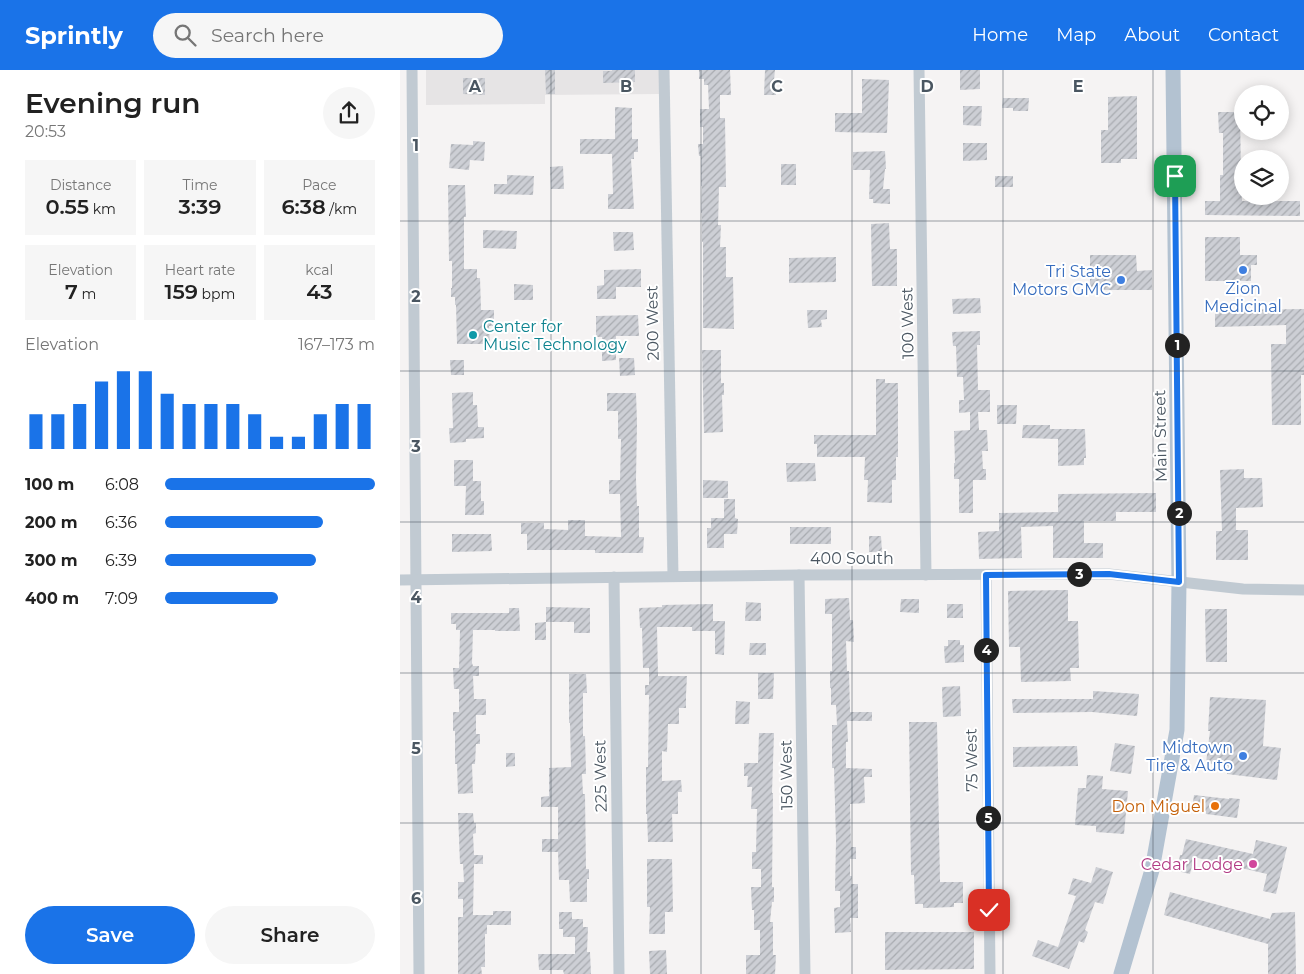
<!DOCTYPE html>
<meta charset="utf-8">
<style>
:root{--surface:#fff;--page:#f6f6f6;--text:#222;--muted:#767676;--accent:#1a73e8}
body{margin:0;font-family:Montserrat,sans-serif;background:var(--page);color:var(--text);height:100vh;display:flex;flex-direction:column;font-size:19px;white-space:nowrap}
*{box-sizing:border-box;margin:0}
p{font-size:16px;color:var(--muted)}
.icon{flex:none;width:28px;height:28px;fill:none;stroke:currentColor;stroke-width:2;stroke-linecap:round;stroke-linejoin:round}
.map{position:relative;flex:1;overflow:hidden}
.sheet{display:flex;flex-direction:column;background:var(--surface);width:400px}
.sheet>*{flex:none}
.tools{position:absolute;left:834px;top:15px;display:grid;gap:10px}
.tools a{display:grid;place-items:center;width:55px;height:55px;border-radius:50%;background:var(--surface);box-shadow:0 2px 12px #0003;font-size:25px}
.pin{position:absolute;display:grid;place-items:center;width:42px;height:42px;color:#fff;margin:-21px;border-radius:10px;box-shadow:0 2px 8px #0006}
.km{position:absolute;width:25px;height:25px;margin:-12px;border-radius:50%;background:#222;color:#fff;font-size:14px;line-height:25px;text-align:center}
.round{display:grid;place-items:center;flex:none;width:52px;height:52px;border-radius:26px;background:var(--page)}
.overview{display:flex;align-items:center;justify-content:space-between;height:85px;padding:0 25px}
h1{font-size:28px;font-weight:600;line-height:38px}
.figures{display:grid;grid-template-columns:repeat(3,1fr);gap:8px;height:85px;padding:5px 25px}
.figures div{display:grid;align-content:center;border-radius:0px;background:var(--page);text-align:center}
.figures b{font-size:21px;font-weight:600}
.figures small{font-size:14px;font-weight:400}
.figures p{font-size:14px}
.chart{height:140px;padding:10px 25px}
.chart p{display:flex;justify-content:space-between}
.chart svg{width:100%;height:90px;margin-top:5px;stroke:var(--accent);stroke-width:6}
.cta{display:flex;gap:10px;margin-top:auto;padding:10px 25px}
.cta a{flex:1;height:58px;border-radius:30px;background:var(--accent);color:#fff;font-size:20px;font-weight:600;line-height:58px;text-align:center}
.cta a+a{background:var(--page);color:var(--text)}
ul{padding:0 25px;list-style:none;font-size:16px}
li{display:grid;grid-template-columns:80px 60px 1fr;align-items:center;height:38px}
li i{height:12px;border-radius:6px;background:var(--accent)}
header{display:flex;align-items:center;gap:30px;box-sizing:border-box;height:70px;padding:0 25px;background:var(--accent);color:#fff}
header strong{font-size:24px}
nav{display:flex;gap:28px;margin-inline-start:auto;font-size:18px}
.search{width:350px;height:45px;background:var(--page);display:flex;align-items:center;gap:12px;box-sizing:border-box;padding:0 18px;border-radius:28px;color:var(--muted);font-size:19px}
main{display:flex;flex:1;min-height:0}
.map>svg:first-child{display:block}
.education{fill:#e6e4e5}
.building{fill:url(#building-hatch)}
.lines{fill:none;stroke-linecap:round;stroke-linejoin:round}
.minor{stroke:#c1cad2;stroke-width:11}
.major{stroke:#b3c2d1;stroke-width:15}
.route-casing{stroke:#fff;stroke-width:10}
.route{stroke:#1a73e8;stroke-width:6}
.grid{fill:none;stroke:#4a5661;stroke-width:1;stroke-opacity:0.55}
.shop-dot{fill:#3f7fe0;stroke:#fff;stroke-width:2}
.culture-dot{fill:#0f9aa8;stroke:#fff;stroke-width:2}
.food-dot{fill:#e8710a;stroke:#fff;stroke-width:2}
.hotel-dot{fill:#d1479c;stroke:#fff;stroke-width:2}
.labels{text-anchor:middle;stroke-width:4;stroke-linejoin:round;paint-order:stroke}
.shop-label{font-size:16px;fill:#366cbe;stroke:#fff;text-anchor:end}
.street-label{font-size:16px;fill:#4a5661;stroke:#fff}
.culture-label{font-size:16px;fill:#0d838f;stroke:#fff;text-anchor:start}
.food-label{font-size:16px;fill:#c56008;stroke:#fff;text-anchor:end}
.hotel-label{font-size:16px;fill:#b23c85;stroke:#fff;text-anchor:end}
.grid-label{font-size:16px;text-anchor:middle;font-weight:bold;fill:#4a5661;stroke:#fff;stroke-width:4;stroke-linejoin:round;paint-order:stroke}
</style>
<header>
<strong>Sprintly</strong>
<div class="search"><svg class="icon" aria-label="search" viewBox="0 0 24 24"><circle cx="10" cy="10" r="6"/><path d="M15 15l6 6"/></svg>Search here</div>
<nav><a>Home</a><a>Map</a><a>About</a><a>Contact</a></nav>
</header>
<main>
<section class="sheet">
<div class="overview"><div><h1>Evening run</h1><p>20:53</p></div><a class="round"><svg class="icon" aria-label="share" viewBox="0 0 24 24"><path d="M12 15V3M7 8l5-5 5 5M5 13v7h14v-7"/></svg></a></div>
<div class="figures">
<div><p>Distance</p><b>0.55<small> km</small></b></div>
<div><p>Time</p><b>3:39</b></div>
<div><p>Pace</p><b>6:38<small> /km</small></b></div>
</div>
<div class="figures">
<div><p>Elevation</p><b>7<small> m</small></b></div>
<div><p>Heart rate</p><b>159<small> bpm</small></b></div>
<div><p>kcal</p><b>43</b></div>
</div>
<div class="chart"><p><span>Elevation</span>167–173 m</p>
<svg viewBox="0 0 160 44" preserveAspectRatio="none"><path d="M5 44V27M15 44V27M25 44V22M35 44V11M45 44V6M55 44V6M65 44V17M75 44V22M85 44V22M95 44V22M105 44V27M115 44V38M125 44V38M135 44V27M145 44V22M155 44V22"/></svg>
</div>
<ul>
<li><b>100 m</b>6:08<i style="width:100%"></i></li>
<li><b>200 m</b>6:36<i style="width:75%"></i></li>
<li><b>300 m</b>6:39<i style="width:72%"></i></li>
<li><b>400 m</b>7:09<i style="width:54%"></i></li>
</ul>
<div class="cta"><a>Save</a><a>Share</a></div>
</section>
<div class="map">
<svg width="904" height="904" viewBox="0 0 904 904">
<defs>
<pattern id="building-hatch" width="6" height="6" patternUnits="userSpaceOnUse" patternTransform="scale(1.25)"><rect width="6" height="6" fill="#cdcfd5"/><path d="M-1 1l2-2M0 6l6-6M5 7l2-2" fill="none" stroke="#a8abb0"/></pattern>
</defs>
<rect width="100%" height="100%" fill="#f5f3f3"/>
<path class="education" d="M26 0H259V24L145 25V34L26 35Z"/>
<g class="building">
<path d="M145 0H155V24H146Z"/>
<path d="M212 0H235V12L203 13V1H212Z"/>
<path d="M299 0H330L331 25H320V48H325L326 117H319L318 155H321L320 177H326V207H333L334 259 303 258V172H302V143H301L302 116H301V86H299L298 74H303V57H300V39H309L308 15H304V9H299Z"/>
<path d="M365 0H375L374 10H376V25H364Z"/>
<path d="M560 0H580V19L560 20Z"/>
<path d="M63 8H85V25L63 24Z"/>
<path d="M462 9 489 10 487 63 435 62V43H462Z"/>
<path d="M737 26V89H721V93H701V60H708V27Z"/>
<path d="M603 28H629L628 41H613V38H602Z"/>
<path d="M563 36H582L581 56 563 55Z"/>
<path d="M215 37 232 38V69H238V82H234V89H231L234 139H208V124H213L212 84H180V69H215Z"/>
<path d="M818 42H840L841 105H842V131H900V146L805 145V131H820V105H823V63H819Z"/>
<path d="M73 71 85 72 84 91 70 90 69 100 49 98 51 74 73 75Z"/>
<path d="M563 73H587V90L563 91Z"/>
<path d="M485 81 486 99H485L483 119H490V134L473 133V129H469L470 100H453V82Z"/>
<rect x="381" y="94" width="15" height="21"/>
<path d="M163 96 164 119H151L150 97Z"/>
<path d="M107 105 134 106 133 125 94 124V114H107Z"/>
<rect x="595" y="106" width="18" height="11"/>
<path d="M48 115H65L66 147H64V199H77V208H80L81 240H94V256H89L90 274H57L56 235H55V227H51V218H52V191H49Z"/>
<path d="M489 153 490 179H497V216H472L471 154Z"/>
<path d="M83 160 117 161 116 179 83 178Z"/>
<path d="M213 162H233L234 180 214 181Z"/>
<path d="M805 167H840V185H857V195H851V211H805Z"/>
<path d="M690 185H736L737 201 752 200V220H690Z"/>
<path d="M436 187V212L389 213V188Z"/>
<path d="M241 199V217H216V229H197V216L204 215V200Z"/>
<path d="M114 214 133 215V230H114Z"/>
<path d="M580 228 581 243 553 244 552 229Z"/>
<path d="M904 239V305H901V355H872L871 274H886V255L815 257V240Z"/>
<path d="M407 240H427V249L421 250 422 257 408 258Z"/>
<path d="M238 245 239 266H216V290L202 291V267H196V246Z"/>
<path d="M580 261V275H577L578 320H590V342H578L579 360H587L588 381H582L583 399H586V410H573V443H559V409H554V393H555L554 361 570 360V342L559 343V330H564L563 307H557L556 276H553L552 262Z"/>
<path d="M302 280H321V313H324V325H322L323 362 304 363Z"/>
<path d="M219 288H234L235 305 220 306Z"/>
<path d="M50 290H64V305H51Z"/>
<path d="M476 309H485V313H498V387H496V410H492V433L467 432 468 410H464L465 387H417V374H414V365H476Z"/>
<path d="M73 322V335H77L78 357H84V368L66 369V372L50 373 49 358H53L52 323Z"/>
<path d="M207 323H236L237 353 236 409 237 436H239V467H244L243 483H195V480H127V464H121V453H144V459L168 460V450H185V466L221 467 220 424H209V410H220L221 369H218V341H207Z"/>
<path d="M597 335H617L616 354H597Z"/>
<path d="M623 355H650V359H685L686 388H684V395L658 396V369L622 368Z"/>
<path d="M54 390H73V411H81V431H84V445H65L66 416H54Z"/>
<path d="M386 393H415L416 411 387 412Z"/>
<path d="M844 399V408H862L863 437 836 438V460H848V490H816V461H822L820 400Z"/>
<path d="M303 410 328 411V428H303Z"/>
<path d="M756 423V442H716V451H684V473H703V488H653V456L621 457 622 488 579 489 578 462 599 461V443L658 442V424Z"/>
<path d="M324 429H335V448L338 449 337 464H324V478H307V458H311V448H324Z"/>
<rect x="390" y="457" width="41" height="17"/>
<path d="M52 464H91L92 481 52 482Z"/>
<path d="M469 466H481L482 482H469Z"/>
<path d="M668 520V551H678L679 598H670L671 611 621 612 620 577H609L608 521Z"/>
<path d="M449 528 450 550H453L454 572 446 571 447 601H449L450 642H472V651H447L448 672H446V698L472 699V707H464L465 733 450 734 451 777H456V789H450V806H452L451 814H458V848H450L451 862 435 863 434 838 440 837V821H435L436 770 434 698H432V655H437L436 635H431V618H430V601H432V544H425V529Z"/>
<path d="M501 529H519V543L500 542Z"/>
<path d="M346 532 361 533V551H345Z"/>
<path d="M313 534V551H325L324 585 315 584V561H292V557H257L258 606H287L286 625V638H279V654H268L267 682 262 681V711L281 710 282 722H278V744H272L273 772H248L247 744H246V697H248L249 625H245V615H249V598H243L242 558H240L239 538 262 537V535Z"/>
<rect x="547" y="534" width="16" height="14"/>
<path d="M146 537 190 538V563H174V552H146V570H135V553L146 552Z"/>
<path d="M109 538H119L120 561H95V560H73L72 593 73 596H79V606H73L74 629H86V645H76V664H80V674H76L75 694H72L73 723 58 724 57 694H55V661H53V642H59V619H54L53 598H59L60 560H56V554H51V543H109Z"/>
<path d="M805 539H827V592H806Z"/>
<path d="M548 570H560V575H564V592L545 593 544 576H548Z"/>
<path d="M350 573H366V585H349Z"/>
<path d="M358 603H374L373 629H358Z"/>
<path d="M169 604H186L187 623H183V666H185L186 704H182L183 724H185L186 799H189V809H187V832H170L169 810H159L158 782H142V769H158V737H141V727L149 726V698L171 697 170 653H169Z"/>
<path d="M560 616 561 646 543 647 542 617Z"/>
<path d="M693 621 739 624 737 646 692 642 613 643 612 629H693Z"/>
<path d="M810 627 866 630 863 676 881 678 877 710 827 704 828 696 806 693 810 661H808Z"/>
<path d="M336 631 350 632 349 654H335Z"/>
<path d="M509 652H537L540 812H563V833H554V837L523 838V834H515L514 805H511Z"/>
<path d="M359 663H374L372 723H373L372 817H374V832H372L370 852H373V885H376L375 904H346V885H360V860H354V840H352L351 817H361V799H352V782H356L357 739H351L352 717H347L348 706H344V693H358Z"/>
<path d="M715 673 735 676 731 704 710 701Z"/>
<path d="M677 676 678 696 613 697V677Z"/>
<path d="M106 683H115V696L106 697Z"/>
<path d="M687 705 703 706 702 719 728 721 724 764 696 762V756L675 755 678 718H686Z"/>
<path d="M794 725 829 729V728L840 729 837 748 806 744V741L792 739Z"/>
<path d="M58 743H73L74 753H76V763L73 764 74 785H83V794H74L73 845H93V841H111V855H87V864H85V897H81L82 904H58V847H63V829H58V812H64L63 794H60Z"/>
<path d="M786 769 853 784 856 770 887 777 876 824 863 821 867 804 794 787 790 804 777 801 780 785H782Z"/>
<path d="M247 789H272L273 842H265V864H249L250 837H247Z"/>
<path d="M696 797 713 802 703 834 695 832 685 860 688 862 684 873 679 871 669 899 632 886 638 870 658 877 676 826 668 824 673 808 691 813Z"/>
<path d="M770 822 870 849 872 843 895 842 896 904H868V874L764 845Z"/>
<path d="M159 842H172V849H183V857H188L187 882H190L191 904H164L163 900H139L138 884H175V867H163V859H159Z"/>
<path d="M485 862H574V899L485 900Z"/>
<path d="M266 880 267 904H250L249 881Z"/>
</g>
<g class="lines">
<g class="minor">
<path d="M12 0 19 904"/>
<path d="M264 0 273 506"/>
<path d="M519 0 526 505"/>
<path d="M399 505 405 904"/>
<path d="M586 505 590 904"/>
<path d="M214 507 219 904"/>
<path d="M0 510 399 505 709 504 843 519 904 520"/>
</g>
<path class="major" d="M721 904 752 800 777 660 779 512 773 0"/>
</g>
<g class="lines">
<defs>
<path id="route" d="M589 840 586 505 709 504 779 512 775 106"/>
</defs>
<use href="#route" class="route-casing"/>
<use href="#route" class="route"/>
</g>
<path class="grid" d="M151 0V904M301 0V904M452 0V904M603 0V904M753 0V904M0 151H904M0 301H904M0 452H904M0 603H904M0 753H904"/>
<g class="shop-dot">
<circle cx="843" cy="200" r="5"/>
<circle cx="721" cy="210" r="5"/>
<circle cx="843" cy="686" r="5"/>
</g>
<circle class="culture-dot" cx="73" cy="265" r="5"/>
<circle class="food-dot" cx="815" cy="736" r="5"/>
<circle class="hotel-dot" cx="853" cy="794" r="5"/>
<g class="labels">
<g class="shop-label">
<text x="711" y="207">Tri State<tspan x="711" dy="18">Motors GMC</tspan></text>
<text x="843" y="224" text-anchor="middle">Zion<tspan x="843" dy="18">Medicinal</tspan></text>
<text x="833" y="683">Midtown<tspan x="833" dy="18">Tire &amp; Auto</tspan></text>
</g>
<g class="street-label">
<text transform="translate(252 253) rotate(-91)" y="6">200 West</text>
<text transform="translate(507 253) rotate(-91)" y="6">100 West</text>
<text transform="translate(760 366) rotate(-91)" y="6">Main Street</text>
<text x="452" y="494">400 South</text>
<text transform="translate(571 690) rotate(-91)" y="6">75 West</text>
<text transform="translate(386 705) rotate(-91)" y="6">150 West</text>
<text transform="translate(200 706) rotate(-91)" y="6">225 West</text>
</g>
<g class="culture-label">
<text x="83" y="262">Center for<tspan x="83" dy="18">Music Technology</tspan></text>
</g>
<g class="food-label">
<text x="805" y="742">Don Miguel</text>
</g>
<g class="hotel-label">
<text x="843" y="800">Cedar Lodge</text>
</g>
</g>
<g class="grid-label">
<text x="75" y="22">A</text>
<text x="226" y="22">B</text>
<text x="377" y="22">C</text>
<text x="527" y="22">D</text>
<text x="678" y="22">E</text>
<text x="16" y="81">1</text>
<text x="16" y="232">2</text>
<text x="16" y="382">3</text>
<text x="16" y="533">4</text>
<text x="16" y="684">5</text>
<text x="16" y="834">6</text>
</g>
</svg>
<div class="tools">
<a><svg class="icon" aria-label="locate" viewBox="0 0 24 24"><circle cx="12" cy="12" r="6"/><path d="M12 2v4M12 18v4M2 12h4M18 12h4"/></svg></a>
<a><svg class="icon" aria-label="layers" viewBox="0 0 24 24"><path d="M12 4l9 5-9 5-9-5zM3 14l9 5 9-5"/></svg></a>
</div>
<div class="pin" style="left:775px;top:106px;background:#1e9e55"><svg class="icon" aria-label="arrive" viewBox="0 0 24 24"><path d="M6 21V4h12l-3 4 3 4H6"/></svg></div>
<div class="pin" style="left:589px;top:840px;background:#d93025"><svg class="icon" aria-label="check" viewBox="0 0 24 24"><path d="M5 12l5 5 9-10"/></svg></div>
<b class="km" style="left:777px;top:275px">1</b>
<b class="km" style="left:779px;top:443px">2</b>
<b class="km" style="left:679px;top:504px">3</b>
<b class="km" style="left:586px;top:580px">4</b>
<b class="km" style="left:588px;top:748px">5</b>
</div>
</main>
